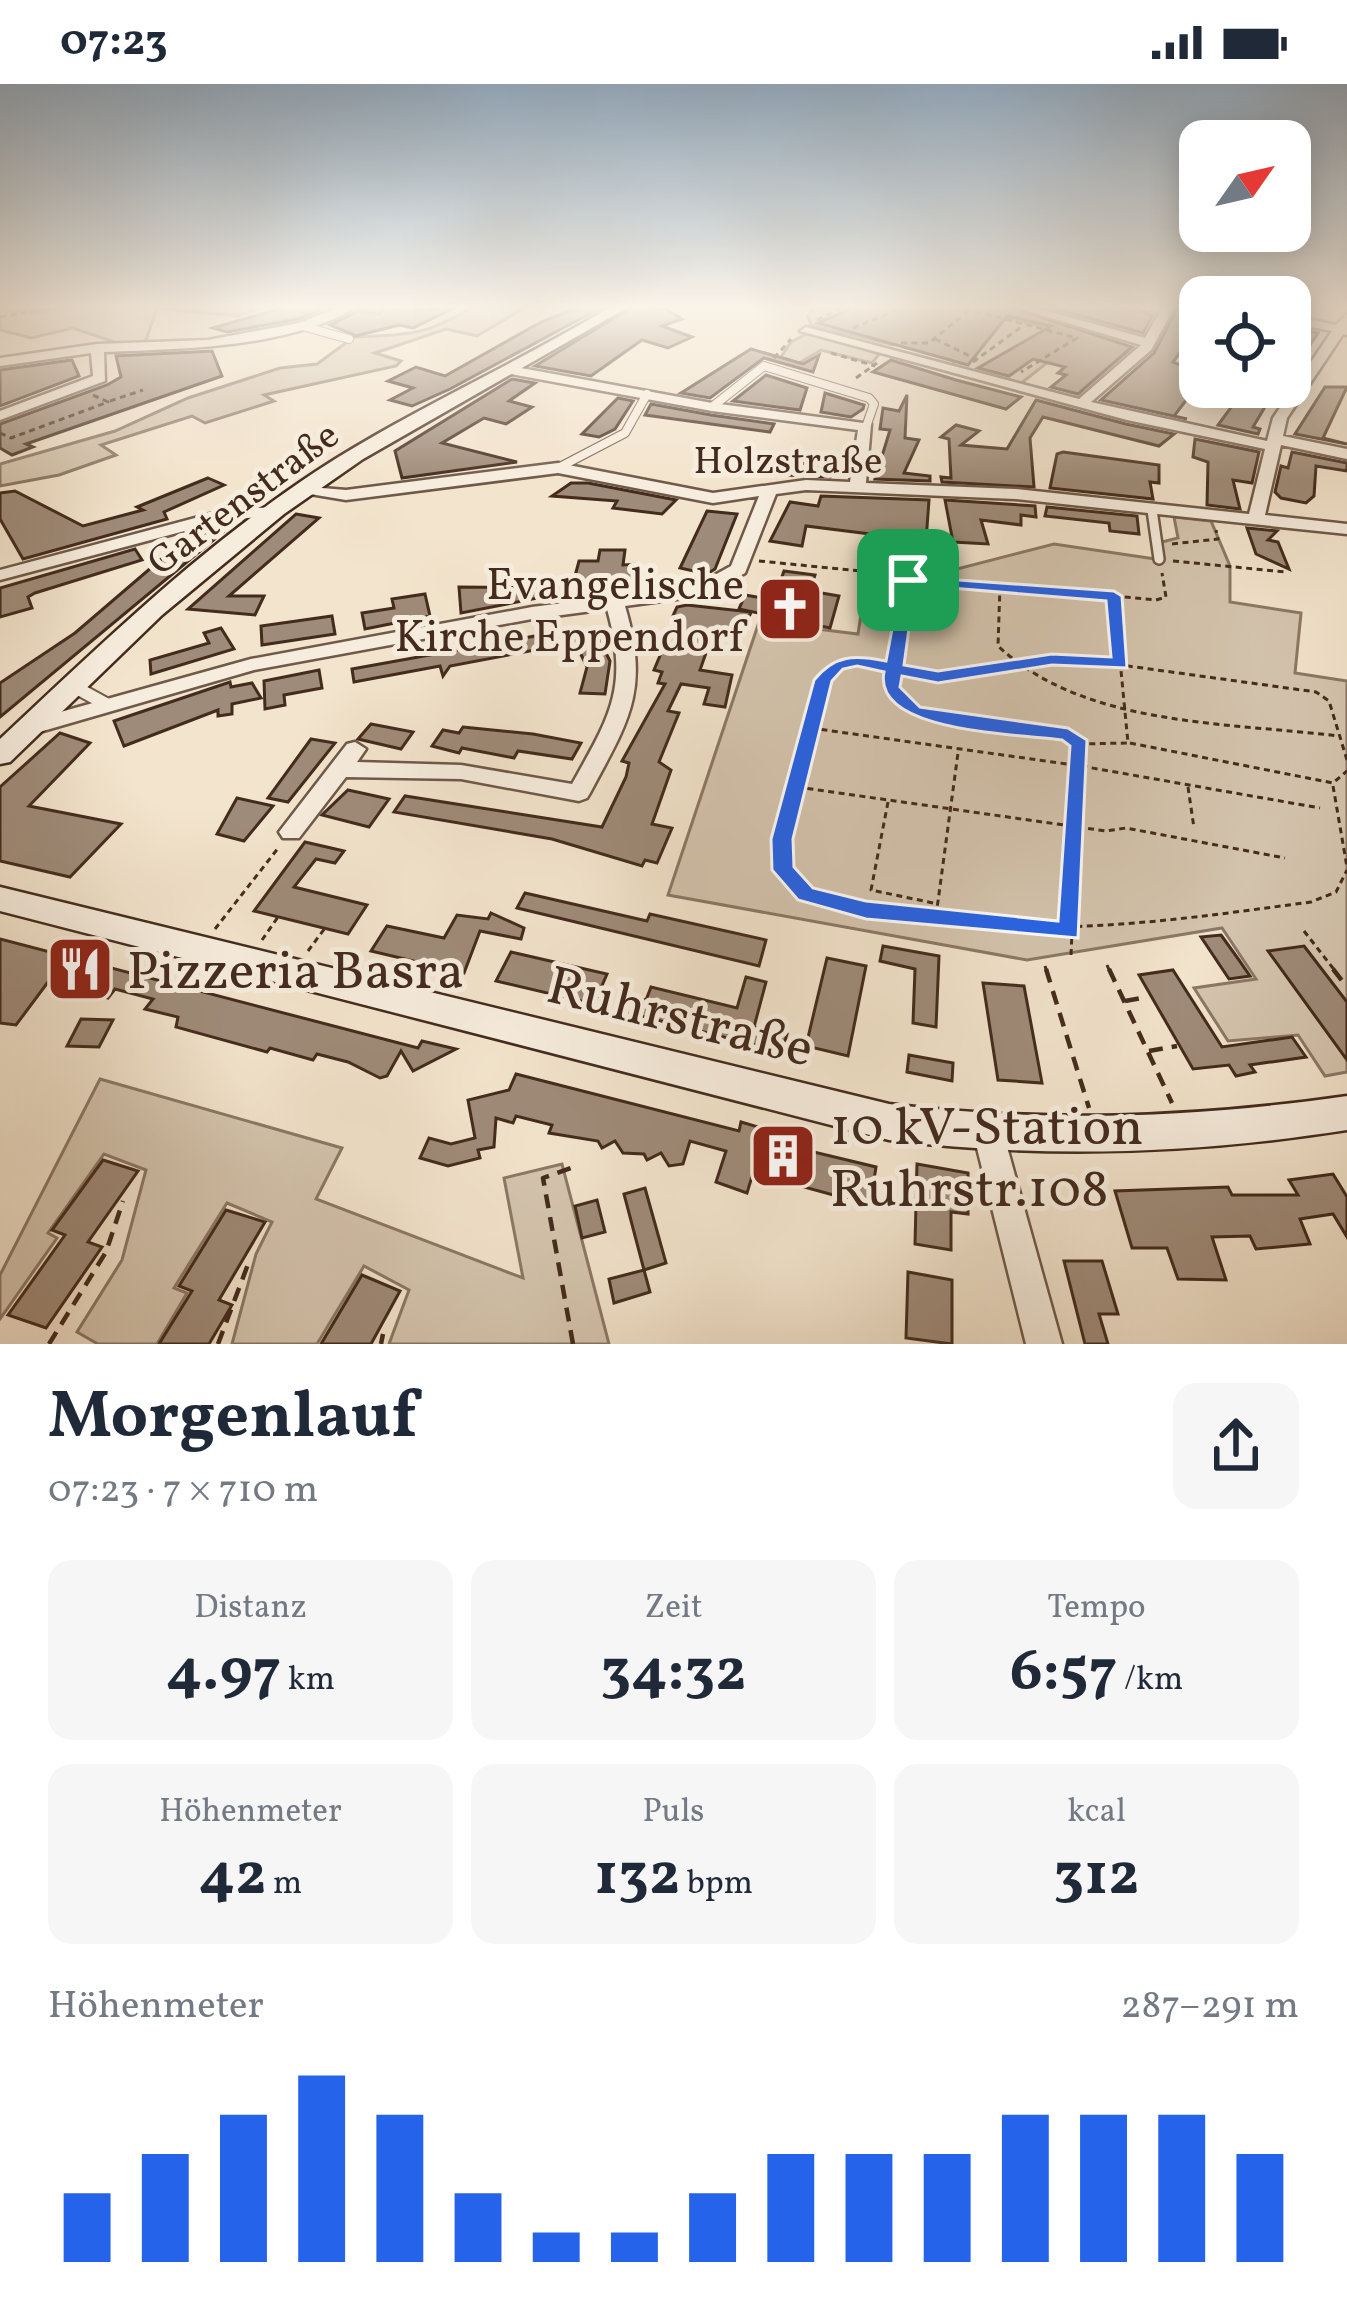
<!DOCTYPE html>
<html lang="de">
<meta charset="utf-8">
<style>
:root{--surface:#fff;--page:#f6f6f7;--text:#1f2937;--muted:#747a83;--accent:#2563eb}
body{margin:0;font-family:Vollkorn,serif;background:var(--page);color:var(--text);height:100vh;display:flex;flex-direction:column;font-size:45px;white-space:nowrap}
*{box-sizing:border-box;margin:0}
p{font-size:39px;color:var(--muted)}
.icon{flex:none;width:66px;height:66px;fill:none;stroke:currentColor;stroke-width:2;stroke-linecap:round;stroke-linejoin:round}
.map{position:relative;height:1260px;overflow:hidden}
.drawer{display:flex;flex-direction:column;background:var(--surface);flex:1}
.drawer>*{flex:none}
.needle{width:78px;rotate:56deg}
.buttons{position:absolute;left:1179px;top:36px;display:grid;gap:24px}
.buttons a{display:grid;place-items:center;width:132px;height:132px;border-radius:24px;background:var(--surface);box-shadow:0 6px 30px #0003;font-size:60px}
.pin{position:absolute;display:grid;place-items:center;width:102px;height:102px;color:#fff;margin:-51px;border-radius:24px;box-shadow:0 6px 18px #0006}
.round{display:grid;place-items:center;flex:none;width:126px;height:126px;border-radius:24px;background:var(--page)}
.summary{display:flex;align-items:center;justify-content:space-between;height:204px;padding:0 48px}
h1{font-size:66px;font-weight:700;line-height:90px}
.metrics{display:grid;grid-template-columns:repeat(3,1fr);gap:18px;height:204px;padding:12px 48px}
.metrics div{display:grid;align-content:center;border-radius:24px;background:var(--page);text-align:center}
.metrics b{font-size:60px;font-weight:700}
.metrics small{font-size:33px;font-weight:400}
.metrics p{font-size:33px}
.chart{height:336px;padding:24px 48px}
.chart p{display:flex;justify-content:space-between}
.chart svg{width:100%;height:216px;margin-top:12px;stroke:var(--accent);stroke-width:6}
.status{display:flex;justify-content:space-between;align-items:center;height:84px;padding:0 60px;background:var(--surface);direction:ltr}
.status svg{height:33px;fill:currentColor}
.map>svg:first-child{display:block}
.green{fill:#d5c5af;stroke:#8c7866;stroke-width:3}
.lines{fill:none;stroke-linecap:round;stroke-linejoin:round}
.stream{stroke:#897463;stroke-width:4.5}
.building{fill:#9f8b79;stroke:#432b1d;stroke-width:3}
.lane-far2-casing{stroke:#6f5949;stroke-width:10}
.lane-far1-casing{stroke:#6f5949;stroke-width:14}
.lane-casing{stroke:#6f5949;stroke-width:16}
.street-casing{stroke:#6f5949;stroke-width:5}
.secondary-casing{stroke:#432b1d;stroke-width:5}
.path-far1{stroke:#432b1d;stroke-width:3;stroke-dasharray:6 4.5;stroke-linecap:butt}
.path{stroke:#432b1d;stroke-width:4.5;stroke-dasharray:14 9;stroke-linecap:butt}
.lane-far2{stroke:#f7edde;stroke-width:8}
.lane-far1{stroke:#f7edde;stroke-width:9}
.lane{stroke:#f7edde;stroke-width:12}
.street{fill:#f7edde;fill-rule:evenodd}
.secondary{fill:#f7edde;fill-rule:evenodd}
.route{fill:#2563eb;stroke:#fff;stroke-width:3;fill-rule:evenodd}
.labels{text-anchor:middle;stroke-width:10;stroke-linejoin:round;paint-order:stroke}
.far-street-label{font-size:39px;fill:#432b1d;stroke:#f7edde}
.poi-label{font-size:45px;fill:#432b1d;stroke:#f7edde;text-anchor:end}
.near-poi-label{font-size:54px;fill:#432b1d;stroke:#f7edde;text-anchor:start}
.near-street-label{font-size:54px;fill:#432b1d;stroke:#f7edde}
</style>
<div class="status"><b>07:23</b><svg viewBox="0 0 49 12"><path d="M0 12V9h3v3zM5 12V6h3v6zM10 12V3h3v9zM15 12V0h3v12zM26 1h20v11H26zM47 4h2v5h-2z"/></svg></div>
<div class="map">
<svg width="1347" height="1260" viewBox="0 0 1347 1260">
<rect width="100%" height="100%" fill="#f3e4cd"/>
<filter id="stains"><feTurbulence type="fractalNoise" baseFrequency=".00167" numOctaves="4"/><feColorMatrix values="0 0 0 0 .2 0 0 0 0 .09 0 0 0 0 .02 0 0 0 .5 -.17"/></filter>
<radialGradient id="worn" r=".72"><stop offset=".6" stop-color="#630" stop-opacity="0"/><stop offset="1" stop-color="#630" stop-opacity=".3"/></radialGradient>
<g class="green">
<path d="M0 222 12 228 45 222H267L238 232 157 224 145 259 120 260 73 244 31 254 0 246Z"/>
<path d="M474 222H528L477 252 446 245 375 269 401 277 396 282 264 311 274 317 205 339 192 332 101 361 116 371 59 391 0 402V380L115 347 188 314 280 284 317 280 354 253C409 250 424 253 474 222Z"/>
<path d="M815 222H958L1081 252 1020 300 952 281 962 265 905 254 893 261 811 241 808 232Z"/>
<path d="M808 249 880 269 872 279 821 266 799 279 781 273 791 258Z"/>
<path d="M1174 433 1211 437 1230 482V518L1301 529 1295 589 1347 597V988L1325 992 1298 951 1228 957 1194 904 1256 895 1222 844 1027 876 668 811 759 538 858 550 868 485 930 492 1054 460 1162 476V458L1178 454Z"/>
<path d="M100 995 342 1064 316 1115 523 1194 504 1094 562 1080 609 1260H389L409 1206 364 1182 317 1260H232L256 1170 272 1138 227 1119 174 1204 187 1209 157 1260H98L77 1248 122 1176 146 1086 104 1070 48 1149 57 1154 0 1235V1191Z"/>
</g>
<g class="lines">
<path class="stream" d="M32 229 66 222"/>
</g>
<g class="building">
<path d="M289 222H330L298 235 227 248 213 244Z"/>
<path d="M386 222 405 227 456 223 413 244 399 241 356 252 330 241 359 227 379 230Z"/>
<path d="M581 222H604L450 305 412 322 390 316 413 304 388 297 416 283 445 292 541 238Z"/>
<path d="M634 222 666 225 682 235 662 242 692 253 668 264 642 256 591 292 535 282Z"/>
<path d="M857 222H1007L1132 263 1078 310 1051 303 1066 291 1058 289 1065 283 1033 275 1009 292 978 284 1051 242 1007 232 968 281 818 239Z"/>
<path d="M1045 222H1131L1152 232 1143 249Z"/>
<path d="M1179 222H1200V241L1173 278 1200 289V298L1174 332 1187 335 1101 316 1154 269Z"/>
<path d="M1290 244 1318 249 1290 290Z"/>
<path d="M751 265 803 280 819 271 813 288 764 274 710 314 681 309Z"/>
<path d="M212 267 222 292 26 360 33 363 12 371 0 364V340L107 301 121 293 116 272Z"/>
<path d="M72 276 79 292 0 322V286Z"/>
<path d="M891 276 956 296 1021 313 1006 325 873 288Z"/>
<path d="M766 291 807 304 800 326 733 317Z"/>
<path d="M512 295 535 299 509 317 532 323 506 340 484 334 442 359 517 378 402 394 395 367Z"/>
<path d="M1246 303 1275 306 1253 343 1260 345 1258 350 1218 341Z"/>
<path d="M1325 303H1347L1323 354 1347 360 1295 350Z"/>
<path d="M825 309 864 321 863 325 851 333 821 328Z"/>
<path d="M907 311 905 354 919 356 904 389 930 392V397L875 395 890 346 880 345 883 324 899 327Z"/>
<path d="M618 314 633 317 615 345 599 353 582 350Z"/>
<path d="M1036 316 1126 340 1174 350 1159 362 1043 333 1030 354 1034 403 942 398 941 393 951 394 949 355 941 353 956 341 979 347 961 361 1007 365Z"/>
<path d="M651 320 711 331 774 340 770 348 645 331Z"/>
<path d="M1195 355 1259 368 1252 399 1233 396 1240 425 1207 421 1208 378 1193 373Z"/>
<path d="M1063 368 1159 381V399L1150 398 1153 415 1050 404 1057 370Z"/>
<path d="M1292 368 1347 379V387L1316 382 1314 412 1306 419 1281 414 1275 408 1281 382 1288 384Z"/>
<path d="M812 375 832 377 830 393 765 390 770 376 812 380Z"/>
<path d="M208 394 224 401 164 428 167 435 23 475 0 435V409L15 407 83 442 143 426 137 423Z"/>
<path d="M571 399H588L676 416 662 430 613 424 617 417 552 412Z"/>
<path d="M821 412 929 416 926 457 806 442 802 462 770 457 790 418 818 422Z"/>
<path d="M945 416 1035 422 1036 433 1021 431V441L981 436 988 460 953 458Z"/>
<path d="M1047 423 1137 432 1139 450 1110 447 1109 439 1045 432Z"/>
<path d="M707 427 737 430 715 485 707 490 680 484Z"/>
<path d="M296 430 319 434 229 512H264L255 531 188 525Z"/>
<path d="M1247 444 1277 447 1268 456 1278 458 1289 485 1256 470Z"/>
<path d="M208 445 222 449 0 633V599L75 549 180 459 183 463Z"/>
<path d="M135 465 142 476 35 509 28 513 32 524 0 533V504Z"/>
<path d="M600 466H625L623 481 640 480 645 493 461 529 459 503 565 504 562 493 575 492 579 477H598Z"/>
<path d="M784 487 815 491 810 507 839 512 830 544 739 525 745 511 774 516Z"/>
<path d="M425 510 430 532 365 545 362 529 394 524 392 515Z"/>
<path d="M687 521 751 528 740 556 712 552 700 586 732 591 725 623 704 620 709 604 681 600 668 627 679 629 659 678 671 686 652 740 672 744 657 779 645 776 642 782 552 755 394 728 405 712 602 743 626 693 629 679 622 677 665 600 658 599 662 588 654 586 675 536H671L677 523Z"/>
<path d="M332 532 335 550 262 561 261 542Z"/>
<path d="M221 544 234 565 151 590 150 576 209 559 204 549Z"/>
<path d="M597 551 610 577 605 610 580 609 587 583 574 556Z"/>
<path d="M535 552 540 565 450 582 443 592 440 582 354 598 352 585Z"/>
<path d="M319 586 322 604 284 611 285 621 265 625 264 597Z"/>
<path d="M230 598 231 603 252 599 261 614 232 620V630L218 632V626L124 662 114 637Z"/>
<path d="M371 640 413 648 401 665 358 655Z"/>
<path d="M463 643 533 650 581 659 572 675 518 667 514 674 462 664 459 669 432 662 443 646 459 649Z"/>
<path d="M60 649 90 659 29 722 121 740 70 793 0 777V703Z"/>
<path d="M311 655 335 659 288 718 268 714Z"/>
<path d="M348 706 389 715 369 743 322 731Z"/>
<path d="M237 714 273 722 244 757 217 750Z"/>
<path d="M305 758 344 767 335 779 316 775 294 803 367 821 348 850 254 827Z"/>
<path d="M525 809 647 837 650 830 766 856 759 882 517 824Z"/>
<path d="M491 829 524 844 521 855 480 847 464 889 371 867 387 842 444 854 457 831 488 835Z"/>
<path d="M1221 851 1239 876 1250 892 1229 895 1201 853Z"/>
<path d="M0 855 418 964 422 957 456 965 413 987 401 967 387 992 380 994 348 978 317 970 313 976 270 964 267 968 176 943 178 933 145 925 153 915 115 905 108 914 48 898 16 941 0 939Z"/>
<path d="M883 862 939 872 936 943 913 939 915 885 880 877Z"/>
<path d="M1304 862 1347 918V976L1268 867Z"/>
<path d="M511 868 607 890 594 920 496 897Z"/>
<path d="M827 874 866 882 848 972 806 962Z"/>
<path d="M1173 886 1222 963 1292 953 1306 973 1250 981 1255 988 1236 992 1229 981 1193 985 1139 891Z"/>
<path d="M746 893 766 898 754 943 787 950 782 968 630 929 636 914 646 916 651 903 737 924Z"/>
<path d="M983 899 1024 902 1042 999 998 996Z"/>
<path d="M81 935 113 936 99 963 67 962Z"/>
<path d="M909 971 953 979 952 997 907 988Z"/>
<path d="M516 990 739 1047 741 1038 775 1048 772 1058 876 1083 870 1121 804 1103 807 1090 757 1076 747 1109 716 1098 726 1067 690 1057 683 1080 669 1082 661 1069 647 1076 644 1070 623 1069 615 1057 602 1064 598 1057 549 1049 552 1041 516 1032 513 1039 496 1034 494 1063 478 1066 480 1074 448 1082 420 1074 429 1054 451 1060 475 1054 468 1016 509 1006Z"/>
<path d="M103 1076 138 1087 88 1158 102 1163 46 1244 8 1231 65 1151 52 1146Z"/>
<path d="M917 1080 968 1089V1130L951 1128V1166L915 1160Z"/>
<path d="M1333 1090 1347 1113V1153L1333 1130 1300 1135 1310 1160 1256 1165 1250 1152 1212 1153 1226 1196 1178 1195 1167 1164H1132L1115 1107 1228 1103 1232 1111H1298L1289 1096Z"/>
<path d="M645 1104 666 1179 644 1186 624 1110Z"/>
<path d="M597 1116 605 1148 582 1154 575 1122Z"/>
<path d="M226 1126 265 1138 219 1216 232 1221 209 1260H159L192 1207 179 1202Z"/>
<path d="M1064 1177H1102L1118 1230H1099L1108 1260H1085Z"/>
<path d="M644 1186 650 1208 614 1219 609 1195Z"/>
<path d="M908 1188 952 1196V1260L906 1254Z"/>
<path d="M362 1191 400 1207 371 1260H321Z"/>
</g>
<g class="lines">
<defs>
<g id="lane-far2">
<path d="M302 242 349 255"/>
<path d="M712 323 764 282 869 314 874 320 866 343"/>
<path d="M558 384 625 349 647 310"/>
</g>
<g id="lane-far1">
<path d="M1152 426 1159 475"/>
<path d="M73 602 77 604"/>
</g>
<path id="lane" d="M73 602 106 620"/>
<g id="street">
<path d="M342 222H358C292 264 181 265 104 268L105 297 0 336V327L93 292 91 269 0 282V274L97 260 208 256 299 239Z"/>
<path d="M358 222H382L376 226Z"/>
<path d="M1011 222H1029L1145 254 1159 229 1135 222H1175L1151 266 1091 318 1267 357 1273 334 1332 247 1290 239V231L1336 241 1347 230V251L1343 250 1287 334 1283 352 1347 365V375L1281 361 1265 431 1347 440V450L1015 415 806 406 776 410 745 489 706 511 625 522C650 607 629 636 590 709L587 714 579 717 461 695 346 693 299 754H283L279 748 347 660 355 658 366 665 357 678 461 681 572 700C610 632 629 604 607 525L532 535 254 586 29 651 18 644 21 639 251 575 532 523 695 502 731 482 759 412 713 419 558 389 346 416 298 408V402L346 406 558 379 713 409 806 396 850 398 858 346 712 327 505 289 503 286 510 282 712 319 871 340 866 399 1015 405 1249 430 1265 365 1127 336 800 247 806 243 1079 315 1141 261Z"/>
<path d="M274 423 280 425V431L226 436 0 496V486L225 426Z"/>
<path d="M989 1038 1000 1042 1004 1052 1062 1260H1026L974 1052 978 1042Z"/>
</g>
<g id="secondary">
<path d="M612 222H630L363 375 284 430 162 531 10 678 0 680V655C100 561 200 464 315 388 410 326 515 281 612 222Z"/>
<path d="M0 803 889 1020C1044 1039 1193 1034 1347 1012V1046C1193 1070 1044 1075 889 1056L0 827Z"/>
</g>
</defs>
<use href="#lane-far2" class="lane-far2-casing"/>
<use href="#lane-far1" class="lane-far1-casing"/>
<use href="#lane" class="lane-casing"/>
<use href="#street" class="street-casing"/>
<use href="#secondary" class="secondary-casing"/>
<g class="path-far1">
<path d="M955 222 1077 254 1021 288"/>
<path d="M0 233 62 222"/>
<path d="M817 236 844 222"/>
<path d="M853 244 907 222"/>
<path d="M935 255 976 275"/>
<path d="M901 259H929L968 227"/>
<path d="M831 269 875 282"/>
<path d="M774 274 791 255"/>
<path d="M973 278 1024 241"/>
<path d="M856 294 877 279"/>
<path d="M110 317 143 306"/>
<path d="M0 349 11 354 108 318 93 311"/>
<path d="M1172 460 1218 455 1216 446"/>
<path d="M759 477 1156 516 1166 513 1162 489"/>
<path d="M1173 477 1286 488"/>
<path d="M908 496 890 603C930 652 1011 646 1068 650L1079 659"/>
<path d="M1000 501 998 562C1085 643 1226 638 1338 652"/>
<path d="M811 644 1081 682 1320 724"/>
<path d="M1130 659 1333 699 1347 687"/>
<path d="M1347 676 1329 617 1316 608 1070 574 937 593 846 578C807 608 800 670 789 717 785 737 775 771 785 789 796 811 836 817 858 822 1016 860 1154 839 1311 818L1336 808 1347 786"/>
<path d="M1333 702 1347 783"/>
<path d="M797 703 1106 747 1126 744 1285 774"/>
<path d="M1188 703 1194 744"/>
<path d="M888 718 871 806 938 820"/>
<path d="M936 832 958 669"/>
<path d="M215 845 279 763"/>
<path d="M1304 847 1336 888"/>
<path d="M262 856 278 833"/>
<path d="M308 867 325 844"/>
<path d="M1071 871 1080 660 1128 659 1114 514"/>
<path d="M1107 881 1110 888"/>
<path d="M1045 882 1047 888"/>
</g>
<g class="path">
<path d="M1046 885 1089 1024"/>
<path d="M1109 885 1172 1019"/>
<path d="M1333 885 1347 903"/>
<path d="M1125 917 1147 913"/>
<path d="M1149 967 1177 962"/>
<path d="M49 1260 106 1168 123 1117"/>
<path d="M218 1260 250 1175"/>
<path d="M381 1260 383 1250"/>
<path d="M573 1260 543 1094 579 1081"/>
</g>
<use href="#lane-far2" class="lane-far2"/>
<use href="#lane-far1" class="lane-far1"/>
<use href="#lane" class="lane"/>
<use href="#street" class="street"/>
<use href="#secondary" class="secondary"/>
</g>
<linearGradient id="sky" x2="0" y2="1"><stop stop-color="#94aec5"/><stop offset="0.56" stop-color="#faf3e8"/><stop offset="1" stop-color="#faf3e8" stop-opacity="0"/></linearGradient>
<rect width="1347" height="398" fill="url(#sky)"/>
<path class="route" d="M902 492 1114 507 1122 512 1127 584 1052 581 938 599 902 592 900 603 920 623 1068 644 1087 656 1078 854 866 835 798 816 772 786 771 755 814 596C835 570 855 571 886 577ZM915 501 1106 517 1111 573 1052 570 938 587 904 581ZM857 582 884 588C872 649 1019 650 1062 656L1070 662 1058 837 866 817 813 804 794 783 793 755 832 597 843 585Z"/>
<defs>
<symbol id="church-square" viewBox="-11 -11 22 22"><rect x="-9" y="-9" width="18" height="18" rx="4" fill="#8f2418" stroke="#f7edde"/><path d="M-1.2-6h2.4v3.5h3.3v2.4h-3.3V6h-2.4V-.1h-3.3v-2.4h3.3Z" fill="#fff"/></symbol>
<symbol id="restaurant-square" viewBox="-11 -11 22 22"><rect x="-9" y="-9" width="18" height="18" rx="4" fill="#8f2418" stroke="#f7edde"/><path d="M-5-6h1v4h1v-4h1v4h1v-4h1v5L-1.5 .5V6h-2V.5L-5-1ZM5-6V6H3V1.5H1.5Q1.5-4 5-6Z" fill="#fff"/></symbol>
<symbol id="building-square" viewBox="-11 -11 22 22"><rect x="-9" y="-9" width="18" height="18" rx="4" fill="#8f2418" stroke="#f7edde"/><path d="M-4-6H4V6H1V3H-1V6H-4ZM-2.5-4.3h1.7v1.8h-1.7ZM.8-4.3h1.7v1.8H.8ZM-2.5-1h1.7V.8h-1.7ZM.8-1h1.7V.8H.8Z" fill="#fff"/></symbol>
</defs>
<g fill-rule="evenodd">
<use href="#church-square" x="752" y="487" width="76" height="76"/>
<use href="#restaurant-square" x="42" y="847" width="76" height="76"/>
<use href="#building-square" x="745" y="1034" width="76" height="76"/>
</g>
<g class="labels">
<g class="far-street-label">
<text x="788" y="389">Holzstraße</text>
<text transform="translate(242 413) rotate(-37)" y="14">Gartenstraße</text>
</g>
<g class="poi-label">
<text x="744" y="515">Evangelische<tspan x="744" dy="52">Kirche Eppendorf</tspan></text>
</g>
<g class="near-poi-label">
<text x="127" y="904">Pizzeria Basra</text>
<text x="830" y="1060">10 kV-Station<tspan x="830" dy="62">Ruhrstr.108</tspan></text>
</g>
<g class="near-street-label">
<text transform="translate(681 931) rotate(14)" y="19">Ruhrstraße</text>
</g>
</g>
<rect width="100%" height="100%" filter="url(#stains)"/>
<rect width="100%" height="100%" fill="url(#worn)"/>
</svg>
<div class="buttons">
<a><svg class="needle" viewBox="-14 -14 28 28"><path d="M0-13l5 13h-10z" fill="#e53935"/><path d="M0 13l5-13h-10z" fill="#747a83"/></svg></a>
<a><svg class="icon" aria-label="locate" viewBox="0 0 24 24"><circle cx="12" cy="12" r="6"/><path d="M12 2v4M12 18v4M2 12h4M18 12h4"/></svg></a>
</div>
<div class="pin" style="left:908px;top:496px;background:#1e9e55"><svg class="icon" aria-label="arrive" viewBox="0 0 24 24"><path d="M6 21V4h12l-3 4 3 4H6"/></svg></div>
</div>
<section class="drawer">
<div class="summary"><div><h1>Morgenlauf</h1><p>07:23 · 7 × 710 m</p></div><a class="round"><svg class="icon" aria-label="share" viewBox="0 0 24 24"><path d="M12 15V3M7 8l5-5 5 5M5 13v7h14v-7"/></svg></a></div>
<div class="metrics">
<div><p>Distanz</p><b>4.97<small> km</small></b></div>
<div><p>Zeit</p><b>34:32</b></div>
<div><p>Tempo</p><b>6:57<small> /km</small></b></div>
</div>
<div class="metrics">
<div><p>Höhenmeter</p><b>42<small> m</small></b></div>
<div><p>Puls</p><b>132<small> bpm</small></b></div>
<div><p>kcal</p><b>312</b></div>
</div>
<div class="chart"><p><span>Höhenmeter</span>287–291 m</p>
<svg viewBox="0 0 160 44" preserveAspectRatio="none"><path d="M5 44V30M15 44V22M25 44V14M35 44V6M45 44V14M55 44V30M65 44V38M75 44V38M85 44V30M95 44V22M105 44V22M115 44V22M125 44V14M135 44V14M145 44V14M155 44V22"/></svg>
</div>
</section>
